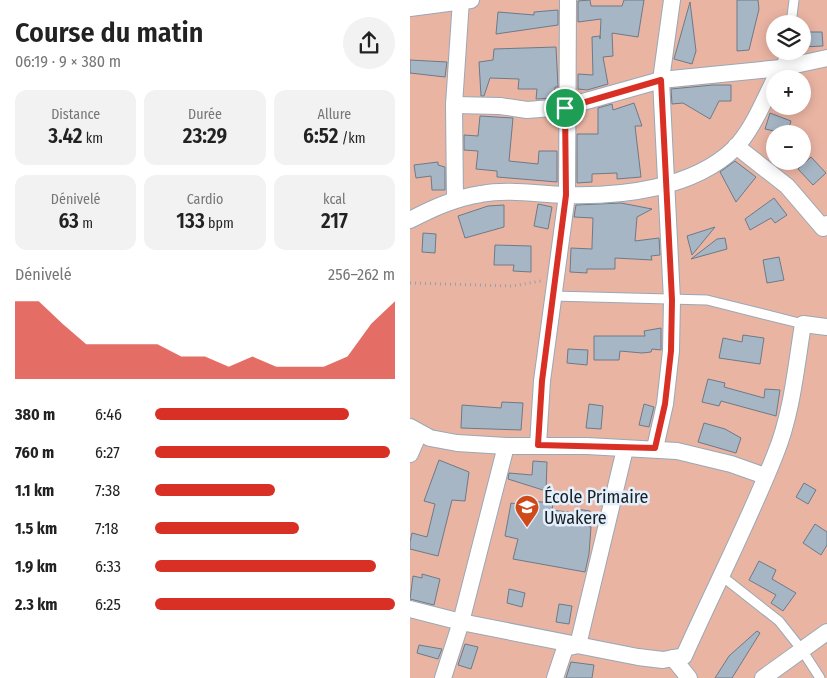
<!DOCTYPE html>
<html lang="fr">
<meta charset="utf-8">
<style>
:root{--surface:#fff;--page:#f2f2f2;--text:#222;--muted:#767676;--accent:#d93025}
body{margin:0;font-family:"Fira Sans Condensed",sans-serif;background:var(--page);color:var(--text);height:100vh;display:flex;flex-direction:column;font-size:19px;white-space:nowrap}
*{box-sizing:border-box;margin:0}
p{font-size:16px;color:var(--muted)}
.icon{flex:none;width:28px;height:28px;fill:none;stroke:currentColor;stroke-width:2;stroke-linecap:round;stroke-linejoin:round}
.map{position:relative;flex:1;overflow:hidden}
.side{display:flex;flex-direction:column;background:var(--surface);width:410px}
.side>*{flex:none}
.tools{position:absolute;left:356px;top:15px;display:grid;gap:10px}
.tools a{display:grid;place-items:center;width:45px;height:45px;border-radius:50%;background:var(--surface);box-shadow:0 2px 12px #0003;font-size:25px}
.pin{position:absolute;display:grid;place-items:center;width:42px;height:42px;color:#fff;margin:-21px;border:2px solid #fff;border-radius:50%;box-shadow:0 1px 5px #0007}
.round{display:grid;place-items:center;flex:none;width:52px;height:52px;border-radius:26px;background:var(--page)}
.headline{display:flex;align-items:center;justify-content:space-between;height:85px;padding:0 15px}
h1{font-size:28px;font-weight:600;line-height:38px}
.stats{display:grid;grid-template-columns:repeat(3,1fr);gap:8px;height:85px;padding:5px 15px}
.stats div{display:grid;align-content:center;border-radius:12px;background:var(--page);text-align:center}
.stats b{font-size:21px;font-weight:600}
.stats small{font-size:14px;font-weight:400}
.stats p{font-size:14px}
.chart{height:140px;padding:10px 15px}
.chart p{display:flex;justify-content:space-between}
.chart svg{width:100%;height:90px;margin-top:5px;fill:var(--accent);opacity:.7}
ul{padding:0 15px;list-style:none;font-size:16px}
li{display:grid;grid-template-columns:80px 60px 1fr;align-items:center;height:38px}
li i{height:12px;border-radius:6px;background:var(--accent)}
main{display:flex;flex:1;min-height:0}
.map>svg:first-child{display:block}
.green{fill:#eab4a3;fill-rule:evenodd}
.building{fill:#a7b6c5;stroke:#6c7a88}
.lines{fill:none;stroke-linecap:round;stroke-linejoin:round}
.service-casing{stroke:#99a8b6;stroke-width:11}
.minor-casing{stroke:#99a8b6;stroke-width:18}
.path{stroke:#96a1aa;stroke-width:3;stroke-dasharray:1 4;stroke-linecap:butt}
.service{stroke:#fff;stroke-width:9}
.minor{stroke:#fff;stroke-width:16}
.route-casing{stroke:#fff;stroke-width:10}
.route{stroke:#d93025;stroke-width:6}
.labels{text-anchor:middle;stroke-width:5;stroke-linejoin:round;paint-order:stroke}
.poi-label{font-size:18px;fill:#1a2025;stroke:#e3f0fc;text-anchor:start}
</style>
<main>
<section class="side">
<div class="headline"><div><h1>Course du matin</h1><p>06:19 · 9 × 380 m</p></div><a class="round"><svg class="icon" aria-label="share" viewBox="0 0 24 24"><path d="M12 15V3M7 8l5-5 5 5M5 13v7h14v-7"/></svg></a></div>
<div class="stats">
<div><p>Distance</p><b>3.42<small> km</small></b></div>
<div><p>Durée</p><b>23:29</b></div>
<div><p>Allure</p><b>6:52<small> /km</small></b></div>
</div>
<div class="stats">
<div><p>Dénivelé</p><b>63<small> m</small></b></div>
<div><p>Cardio</p><b>133<small> bpm</small></b></div>
<div><p>kcal</p><b>217</b></div>
</div>
<div class="chart"><p><span>Dénivelé</span>256–262 m</p>
<svg viewBox="0 0 160 44" preserveAspectRatio="none"><path d="M0 44V6L10 6L20 17L30 27L40 27L50 27L60 27L70 33L80 33L90 38L100 33L110 38L120 38L130 38L140 33L150 17L160 6V44z"/></svg>
</div>
<ul>
<li><b>380 m</b>6:46<i style="width:81%"></i></li>
<li><b>760 m</b>6:27<i style="width:98%"></i></li>
<li><b>1.1 km</b>7:38<i style="width:50%"></i></li>
<li><b>1.5 km</b>7:18<i style="width:60%"></i></li>
<li><b>1.9 km</b>6:33<i style="width:92%"></i></li>
<li><b>2.3 km</b>6:25<i style="width:100%"></i></li>
</ul>
</section>
<div class="map">
<svg width="417" height="678" viewBox="0 0 417 678">
<rect width="100%" height="100%" fill="#e3f0fc"/>
<path class="green" d="M0 0H417V678H0ZM365 24H392V51H365ZM365 79H392V106H365ZM365 134H392V161H365Z"/>
<g class="building">
<path d="M180 0 181 6H212L214 0H234L228 37 202 33 203 56 193 57 198 84 177 90 168 89V74L183 75 182 37 190 36V39L191 19 168 22V1Z"/>
<path d="M327 0H348L349 9 339 50 327 51Z"/>
<path d="M280 2 286 51 282 64 264 59Z"/>
<path d="M148 10V25L86 34 88 12 124 15V12Z"/>
<path d="M392 32H412L413 46 392 47Z"/>
<path d="M146 47 148 87H145L144 98 126 99 127 89H108L109 79 80 78 74 96H71L69 62 83 60 84 49Z"/>
<path d="M0 60 37 62 35 77 0 73Z"/>
<path d="M303 85H321V101H309L300 119 273 103 262 104 261 89Z"/>
<path d="M224 103 232 126H225L231 177 207 179V173L182 174V182L167 183V134H188V108L202 104 203 110Z"/>
<path d="M360 113 381 121 377 134 355 129Z"/>
<path d="M70 116 103 118 99 161 128 164 129 151H147V182L87 177V171L66 169 68 151 54 150V135L68 136Z"/>
<path d="M401 157 416 173 403 185 388 169Z"/>
<path d="M325 161 346 177 326 202 310 172Z"/>
<path d="M28 162V165L35 167V190H22L21 176 6 178 4 165Z"/>
<path d="M364 198 377 215 365 223 361 218 340 230 335 219Z"/>
<path d="M211 203 242 209 227 217 225 241 249 238 250 255 241 256 242 260 205 258V269H177V273L160 272 161 248 182 249V246L183 218 164 217 166 205Z"/>
<path d="M128 204 142 207 138 229 124 226Z"/>
<path d="M94 205V227L55 238 48 216 78 206Z"/>
<path d="M305 227 282 255 277 236Z"/>
<path d="M13 233 26 234 25 253 12 252Z"/>
<path d="M315 238 317 249 281 259 307 239Z"/>
<path d="M85 245 121 246V272L103 271 104 265H84Z"/>
<path d="M369 257 374 280 357 283 353 260Z"/>
<path d="M251 328V350L242 349 241 352 232 353 210 351 209 360H184V336H235L234 331Z"/>
<path d="M333 335 354 338 350 364 309 358 313 338 332 342Z"/>
<path d="M158 349 178 350 177 365 157 363Z"/>
<path d="M298 379 315 383 314 387 354 398 355 389 370 390 366 416 311 401 309 406 292 402Z"/>
<path d="M92 402 113 403 111 430 51 428 52 405 91 408Z"/>
<path d="M179 404 193 406 191 429 176 428Z"/>
<path d="M234 404 244 407 239 427 229 425Z"/>
<path d="M294 423 315 429 331 438 326 453 288 442Z"/>
<path d="M29 460 59 472 55 501 42 500 28 556 0 549V542L2 533 17 537 25 504 14 501Z"/>
<path d="M123 461 137 462 136 491 98 479 99 473 122 475Z"/>
<path d="M394 483 406 490 398 504 386 497Z"/>
<path d="M108 500 143 503 142 510 165 513 166 509 180 511 177 526 181 527 179 554 175 572 103 559 108 539 95 536 101 503 107 504Z"/>
<path d="M405 524 417 532V545L411 555 393 543Z"/>
<path d="M349 561 366 570 362 579 386 593 373 611 361 603 366 595 339 580Z"/>
<path d="M12 574 30 579 24 605 0 599 3 576 12 578Z"/>
<path d="M99 589 115 593 112 607 97 603Z"/>
<path d="M149 604 162 606 159 624 146 622Z"/>
<path d="M347 631 350 633 322 678H305L319 656Z"/>
<path d="M55 644 68 647 61 669 48 665Z"/>
<path d="M9 645 32 649 28 659 7 653Z"/>
<path d="M161 662 184 665 182 678H156Z"/>
</g>
<g class="lines">
<defs>
<g id="service">
<path d="M381 24 384 0"/>
<path d="M371 68 375 51"/>
<path d="M143 296 297 300 393 324"/>
<path d="M313 577 369 621 392 650 410 678"/>
</g>
<g id="minor">
<path d="M0 8 61 0"/>
<path d="M44 105 90 106 117 110 155 107 251 80 371 68 417 58"/>
<path d="M326 146 377 186 413 228 417 224"/>
<path d="M45 199 44 105 51 0"/>
<path d="M0 220C23 208 45 198 71 194 98 189 127 194 154 195 210 197 283 189 325 148 343 129 353 102 365 79"/>
<path d="M0 427 20 438 47 443 96 446H177L267 451 321 464 355 476"/>
<path d="M128 445 132 381 157 195 158 0"/>
<path d="M245 448 255 404 261 351 262 300 251 80 262 0"/>
<path d="M0 454 9 433"/>
<path d="M0 609 51 622 228 657 253 660 274 656C304 589 338 523 365 455 382 414 386 367 393 324L417 327"/>
<path d="M263 658 279 678"/>
<path d="M33 678 51 622 96 446"/>
<path d="M145 678 155 648 168 645 215 449"/>
<path d="M353 678 417 632"/>
</g>
</defs>
<use href="#service" class="service-casing"/>
<use href="#minor" class="minor-casing"/>
<path class="path" d="M0 283 102 286 131 281"/>
<use href="#service" class="service"/>
<use href="#minor" class="minor"/>
</g>
<g class="lines">
<defs>
<path id="route" d="M251 80 262 300 261 351 255 404 245 448 128 445 132 381 156 195 155 108Z"/>
</defs>
<use href="#route" class="route-casing"/>
<use href="#route" class="route"/>
</g>
<defs>
<symbol id="school-pin" viewBox="-11 -11 22 30"><path d="M0 17L-7.5 6A9.5 9.5 0 1 1 7.5 6Z" fill="#d04918" stroke="#e3f0fc"/><path d="M0-5L7-2L0 1L-7-2ZM-4 1L0 2.5L4 1V4Q0 6-4 4Z" fill="#fff"/></symbol>
</defs>
<g fill-rule="evenodd">
<use href="#school-pin" x="103" y="493" width="28" height="38"/>
</g>
<g class="labels">
<g class="poi-label">
<text x="134" y="503">École Primaire<tspan x="134" dy="21">Uwakere</tspan></text>
</g>
</g>
</svg>
<div class="tools">
<a><svg class="icon" aria-label="layers" viewBox="0 0 24 24"><path d="M12 4l9 5-9 5-9-5zM3 14l9 5 9-5"/></svg></a>
<a>+</a>
<a>−</a>
</div>
<div class="pin" style="left:155px;top:108px;background:#1e9e55"><svg class="icon" aria-label="arrive" viewBox="0 0 24 24"><path d="M6 21V4h12l-3 4 3 4H6"/></svg></div>
</div>
</main>
